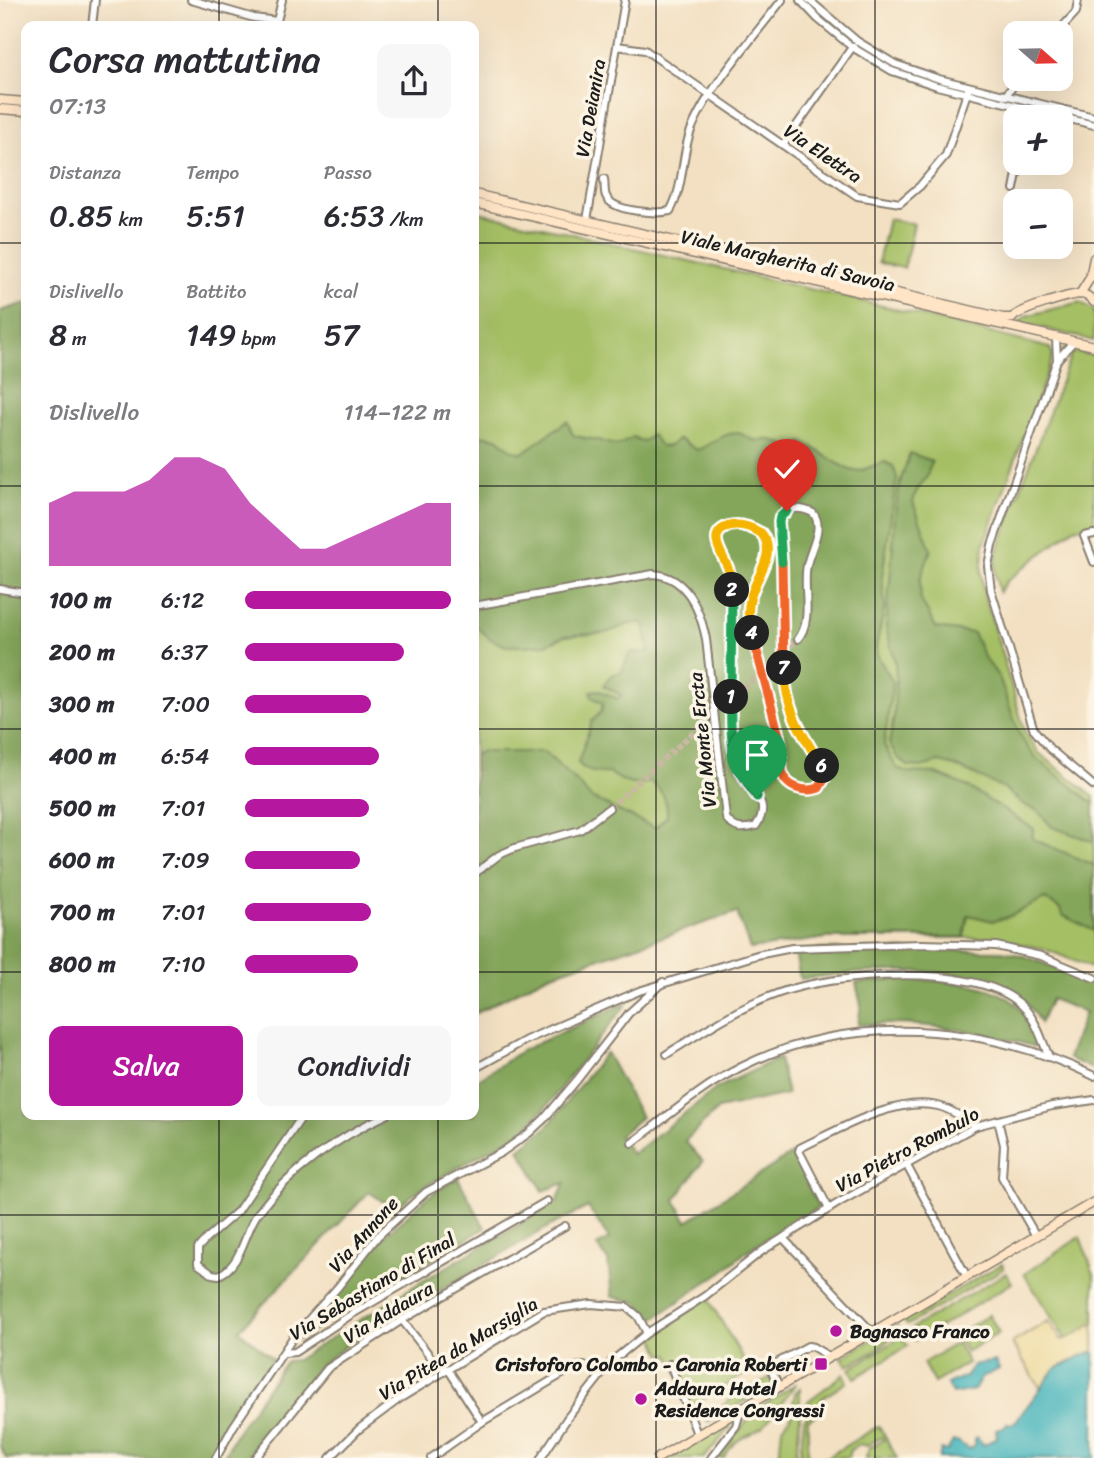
<!DOCTYPE html>
<html lang="it">
<meta charset="utf-8">
<style>
:root{--surface:#fff;--page:#f7f7f7;--text:#2b2b33;--muted:#7c7c81;--accent:#b5179e}
body{margin:0;font-family:Sriracha,sans-serif;background:var(--page);color:var(--text);height:100vh;display:flex;flex-direction:column;font-size:26px;white-space:nowrap}
*{box-sizing:border-box;margin:0}
p{font-size:23px;color:var(--muted)}
.icon{flex:none;width:38px;height:38px;fill:none;stroke:currentColor;stroke-width:2;stroke-linecap:round;stroke-linejoin:round}
.map{position:relative;flex:1;overflow:hidden}
.drawer{position:absolute;left:21px;top:21px;width:458px;height:1099px;display:flex;flex-direction:column;background:var(--surface);border-radius:14px;box-shadow:0 7px 28px #0002}
.drawer>*{flex:none}
.needle{width:46px;rotate:110deg}
.tools{position:absolute;left:1003px;top:21px;display:grid;gap:14px}
.tools a{display:grid;place-items:center;width:70px;height:70px;border-radius:14px;background:var(--surface);box-shadow:0 7px 28px #0002;font-size:35px}
.pin{position:absolute;display:grid;place-items:center;width:60px;height:60px;color:#fff;margin:-72px -30px;border-radius:50% 50% 50% 0;rotate:-45deg;box-shadow:0 0 7px #0007}
.pin .icon{rotate:45deg}
.km{position:absolute;width:35px;height:35px;margin:-18px;border-radius:50%;background:#222;color:#fff;font-size:19px;line-height:35px;text-align:center}
.round{display:grid;place-items:center;flex:none;width:74px;height:74px;border-radius:14px;background:var(--page)}
.headline{display:flex;align-items:center;justify-content:space-between;height:119px;padding:0 28px}
h1{font-size:38px;font-weight:600;line-height:52px}
.stats{display:grid;grid-template-columns:repeat(3,1fr);gap:10px;height:119px;padding:7px 28px}
.stats div{display:grid;align-content:center}
.stats b{font-size:30px;font-weight:600}
.stats small{font-size:19px;font-weight:400}
.stats p{font-size:19px}
.chart{height:196px;padding:14px 28px}
.chart p{display:flex;justify-content:space-between}
.chart svg{width:100%;height:126px;margin-top:7px;fill:var(--accent);opacity:.7}
.action{display:flex;gap:14px;margin-top:auto;padding:14px 28px}
.action a{flex:1;height:80px;border-radius:14px;background:var(--accent);color:#fff;font-size:28px;font-weight:600;line-height:80px;text-align:center}
.action a+a{background:var(--page);color:var(--text)}
ul{padding:0 28px;list-style:none;font-size:23px}
li{display:grid;grid-template-columns:112px 84px 1fr;align-items:center;height:52px}
li i{height:18px;border-radius:9px;background:var(--accent)}
.map>svg:first-child{display:block}
.green{fill:#a5bf65;stroke:#606e40;stroke-width:2}
.forest{fill:#84a65a;stroke:#50613b;stroke-width:2}
.sand{fill:#eeda9e;stroke:#857b5d;stroke-width:2}
.water{fill:#43b3bb;stroke:#30686c;stroke-width:2}
.lines{fill:none;stroke-linecap:round;stroke-linejoin:round}
.street-tunnel{stroke:#c8b9a1;stroke-width:6;stroke-dasharray:6 3;stroke-linecap:butt}
.street-casing{stroke:#887e6f;stroke-width:10}
.secondary-casing{stroke:#887e6f;stroke-width:11}
.street{stroke:#fff;stroke-width:6}
.secondary{stroke:#ffe4c6;stroke-width:8}
.split-1-casing{stroke:#fff;stroke-width:14}
.split-2-casing{stroke:#fff;stroke-width:14}
.split-3-casing{stroke:#fff;stroke-width:14}
.split-4-casing{stroke:#fff;stroke-width:14}
.split-5-casing{stroke:#fff;stroke-width:14}
.split-6-casing{stroke:#fff;stroke-width:14}
.split-7-casing{stroke:#fff;stroke-width:14}
.split-8-casing{stroke:#fff;stroke-width:14}
.split-9-casing{stroke:#fff;stroke-width:14}
.split-1{stroke:#22a559;stroke-width:9}
.split-2{stroke:#22a559;stroke-width:9}
.split-3{stroke:#f5b400;stroke-width:9}
.split-4{stroke:#f5b400;stroke-width:9}
.split-5{stroke:#f0652b;stroke-width:9}
.split-6{stroke:#f0652b;stroke-width:9}
.split-7{stroke:#f5b400;stroke-width:9}
.split-8{stroke:#f0652b;stroke-width:9}
.split-9{stroke:#22a559;stroke-width:9}
.grid{fill:none;stroke:#1c1c1c;stroke-width:2;stroke-opacity:0.55}
.poi-dot{fill:#b5179e;stroke:#fcf5e5;stroke-width:2.5}
.labels{text-anchor:middle;stroke-width:7;stroke-linejoin:round;paint-order:stroke}
.street-label{font-size:19px;fill:#1c1c1c;stroke:#fcf5e5}
.poi-label{font-size:19px;font-weight:bold;fill:#1c1c1c;stroke:#fcf5e5;text-anchor:start}
</style>
<div class="map">
<svg width="1094" height="1458" viewBox="0 0 1094 1458">
<rect width="100%" height="100%" fill="#fcf5e5"/>
<filter id="ink" filterUnits="userSpaceOnUse"><feTurbulence type="fractalNoise" baseFrequency=".0143" numOctaves="2"/><feDisplacementMap in="SourceGraphic" scale="14" xChannelSelector="R" yChannelSelector="G"/><feConvolveMatrix kernelMatrix="1 2 1 2 8 2 1 2 1" color-interpolation-filters="sRGB"/></filter>
<filter id="wash" filterUnits="userSpaceOnUse"><feTurbulence type="fractalNoise" baseFrequency=".00686" numOctaves="4" result="noise"/><feDisplacementMap in="SourceGraphic" scale="28" xChannelSelector="R" yChannelSelector="G"/><feGaussianBlur stdDeviation="1.57" result="paint"/><feColorMatrix in="noise" values="0 0 0 0 0 0 0 0 0 0 0 0 0 0 0 0 0 1.4 0 .05"/><feComposite in="paint" operator="in"/></filter>
<g filter="url(#wash)">
<rect width="100%" height="100%" fill="#f3e0c2"/>
<g class="green">
<path d="M474 211 891 308 1050 348 1053 355 1051 362 984 545 981 574 985 597 1025 732 1039 753 1094 797V969L1045 949 991 938H826L750 949 737 912 546 976 474 1014Z"/>
<path d="M888 219 914 224 904 268 878 263Z"/>
<path d="M1080 302 1094 310V341L1019 322 1026 316Z"/>
<path d="M1072 352 1094 355V524L1074 528 1007 581 999 592 995 572 997 552Z"/>
<path d="M1080 1237 1094 1274V1323L1073 1336 1065 1338 1024 1274Z"/>
<path d="M1002 1264 1004 1268 998 1272 911 1323 908 1325 903 1321Z"/>
<path d="M1006 1273 1012 1283 922 1338 914 1340 910 1332 914 1327Z"/>
<path d="M708 1298 750 1371 692 1406 669 1354 662 1355 654 1336Z"/>
<path d="M989 1315 999 1333 966 1352 956 1335Z"/>
<path d="M897 1325C895 1343 862 1358 847 1366L842 1357Z"/>
<path d="M901 1337 908 1346 855 1378 850 1369Z"/>
<path d="M957 1343 968 1363 934 1383 923 1363Z"/>
<path d="M844 1374 847 1382 821 1399 823 1410 808 1420V1458H800L804 1419 807 1416 808 1401Z"/>
<path d="M769 1378 774 1380 772 1385 709 1422 705 1419 730 1400Z"/>
<path d="M795 1384C793 1388 766 1425 762 1427 744 1439 736 1436 724 1458H718L754 1412Z"/>
<path d="M800 1388V1418L796 1458H779L782 1428 791 1416 795 1393Z"/>
<path d="M728 1422 731 1424 730 1428 704 1458H670Z"/>
<path d="M879 1426 897 1458H866L869 1448 883 1440 881 1437 866 1446 861 1444 850 1450 848 1457 825 1458Z"/>
</g>
<g class="forest">
<path d="M26 303V1115H474V1082L523 1050 628 1002 546 1107 523 1131 422 1188 394 1209 369 1192 239 1330 273 1359 226 1426 209 1458H6L0 1446V311Z"/>
<path d="M567 421 573 435C583 439 592 438 601 441 617 446 618 447 633 437L643 442 652 435 661 447 669 446 679 439 697 450C711 445 723 432 738 433 744 434 749 439 754 440 760 441 766 439 771 440 788 442 783 453 802 442 818 448 845 472 857 471 866 470 875 464 885 462L893 466 897 477 882 577 885 606 876 647 878 657 893 682 884 745 896 767 905 772 934 773 966 786 1034 829 1032 836 1035 840 1094 865V931L1062 915 1060 909 1045 899 1006 918 993 921 968 915 964 937 826 938 750 949 737 912 546 976 474 1014V755L480 752H544L574 779 591 798 655 828 667 816C668 801 663 792 651 782 627 787 628 783 609 773 596 774 586 772 578 763L592 721 601 712 603 703 592 697 591 691 598 690 618 699 621 695 604 686C607 678 613 673 621 673L630 653 649 652 645 627 641 622 626 625 606 633 565 636 547 644 525 646H506L492 640 474 625V434L497 438 512 450 522 453Z"/>
<path d="M910 453 932 461 926 478 916 492 913 502 931 550 920 580 921 600 936 628 973 633 984 657 999 677 1019 733 1028 748 1036 758 1094 804V842L1052 827 1037 810 1026 806 1003 788 955 766 939 762 921 767 908 766 897 757 889 744 894 716 896 679 895 662 886 627 896 507 900 482Z"/>
<path d="M820 949 1002 951 1024 956 1094 983V1065L1092 1069 1068 1058 1085 1012 1051 999 1040 1023C1035 1014 1029 1005 1021 998 975 960 856 971 800 979L795 952Z"/>
<path d="M902 979C941 982 1000 978 1026 1015 1032 1024 1034 1036 1036 1047 978 1030 919 1021 858 1025L861 1005 856 983Z"/>
<path d="M606 1052 641 1117 619 1136 632 1154 717 1088 779 1058 787 1094 718 1109 685 1141 703 1161 675 1200 687 1221 793 1153 819 1207 747 1251 723 1271 653 1319 637 1302 612 1297 608 1261 597 1246 609 1239 588 1207 552 1225 350 1343 317 1368 247 1458H223L236 1433 286 1361 296 1360 419 1283 556 1203 565 1183 543 1191 519 1149 547 1127Z"/>
<path d="M458 1178 485 1228 297 1341 380 1240 426 1198Z"/>
</g>
<path class="sand" d="M1048 1321 1062 1340 1073 1336 1094 1323V1352C1080 1353 1070 1365 1056 1368L1041 1389 1012 1343Z"/>
<g class="water">
<path d="M1094 1352V1458H939L941 1450 947 1451 953 1441H957L969 1449 974 1446V1439L977 1437 984 1445 997 1437 996 1430 1004 1428 1007 1423 1011 1424 1016 1421 1056 1368C1070 1365 1080 1353 1094 1352Z"/>
<path d="M995 1361 999 1369 981 1378 974 1390 952 1394 947 1384 967 1375 973 1365Z"/>
</g>
</g>
<g filter="url(#ink)">
<g class="lines">
<path class="street-tunnel" d="M609 808 798 639"/>
<defs>
<g id="street">
<path d="M191 0 254 18 277 21 282 0"/>
<path d="M800 0 818 19 852 47 892 71 937 86 1094 125"/>
<path d="M809 0 857 41 895 64 939 79 1094 117"/>
<path d="M92 26 95 0"/>
<path d="M1057 33 1076 12 1078 0"/>
<path d="M617 46 645 50 857 196 900 203 920 186 946 155 969 87"/>
<path d="M1005 96 1019 79"/>
<path d="M783 145 853 46"/>
<path d="M604 179C605 184 604 192 606 196 612 212 656 214 670 211 684 187 681 159 690 133 705 91 754 37 782 0"/>
<path d="M1014 189 1019 163"/>
<path d="M587 220 625 0"/>
<path d="M1056 338 1057 360 992 545 988 566 991 590 1034 730 1050 749 1094 786"/>
<path d="M1058 359 1073 342"/>
<path d="M1094 534 1084 536 1094 562"/>
<path d="M0 589 26 593"/>
<path d="M474 606 653 574C687 576 700 610 706 639L726 818C734 830 743 830 756 826 772 803 753 794 742 776 738 770 736 762 734 756 723 716 734 651 733 608 732 590 731 573 723 557 720 551 715 544 717 537 722 517 758 525 765 539 776 557 747 591 748 614 748 626 753 639 756 650 763 679 771 708 779 737 782 750 778 768 785 779 793 791 811 793 822 786L825 773C815 751 798 735 791 711 774 652 788 588 779 527 781 508 797 505 813 513 825 527 810 549 807 565 802 589 814 619 798 639"/>
<path d="M474 874 499 855 515 848 580 830 609 808"/>
<path d="M667 1054C703 1031 739 1007 779 993 833 973 973 963 1018 1002 1035 1015 1041 1038 1049 1057"/>
<path d="M474 1069 526 1040 639 991 757 955 792 948 922 944 996 946 1041 956 1094 978"/>
<path d="M303 1115 238 1211 206 1239 198 1248V1264L212 1274 219 1275C242 1265 244 1232 258 1213 290 1170 339 1137 386 1115"/>
<path d="M998 1120 1004 1145 1002 1177 1036 1236"/>
<path d="M632 1143C659 1123 685 1101 713 1083 828 1010 975 1019 1094 1076"/>
<path d="M906 1164 967 1277"/>
<path d="M829 1209 799 1151 800 1148C838 1130 895 1096 938 1106 952 1109 964 1119 976 1126"/>
<path d="M783 1238 872 1332"/>
<path d="M402 1320 437 1365 448 1369 482 1422"/>
<path d="M284 1353 295 1352 349 1316 547 1201"/>
<path d="M670 1364 697 1434"/>
<path d="M779 1386 771 1370 775 1364 808 1346 813 1347 830 1357"/>
<path d="M216 1458 233 1427 294 1336 338 1287 378 1236 426 1192 502 1152 529 1133 544 1119 577 1080 629 1013 663 982"/>
<path d="M255 1458 328 1368 402 1320 565 1226"/>
<path d="M330 1458 359 1429 399 1399 544 1311 591 1304 627 1307 638 1316 647 1333"/>
<path d="M431 1458 482 1422 574 1367 584 1366 601 1373"/>
<path d="M541 1458 568 1417 612 1361 647 1333 705 1296 762 1251 840 1202 976 1126 1052 1106 1094 1100"/>
<path d="M711 1458 736 1426 741 1409"/>
</g>
<g id="secondary">
<path d="M0 100 26 102"/>
<path d="M0 109 26 111"/>
<path d="M474 194 1003 318H1012"/>
<path d="M474 203 1094 346"/>
<path d="M1080 294 1090 278 1094 258"/>
<path d="M1012 318C1019 310 1068 295 1080 294 1086 294 1090 297 1094 302"/>
<path d="M658 1458 1094 1202"/>
</g>
</defs>
<use href="#street" class="street-casing"/>
<use href="#secondary" class="secondary-casing"/>
<use href="#street" class="street"/>
<use href="#secondary" class="secondary"/>
</g>
</g>
<g class="lines" filter="url(#ink)">
<defs>
<path id="split-1" d="M731 697C730 739 730 762 757 797"/>
<path id="split-2" d="M731 697 732 590"/>
<path id="split-3" d="M732 590C731 583 731 575 728 568 723 554 705 534 729 526 740 523 751 527 761 533"/>
<path id="split-4" d="M752 633C749 621 747 612 750 600 754 578 779 553 761 533"/>
<path id="split-5" d="M752 633 779 736"/>
<path id="split-6" d="M779 736C782 748 780 759 782 771 785 788 805 793 819 788L825 778 822 766"/>
<path id="split-7" d="M784 668C786 711 800 731 822 766"/>
<path id="split-8" d="M782 562 784 668"/>
<path id="split-9" d="M782 562 779 522 780 517 787 511"/>
</defs>
<use href="#split-1" class="split-1-casing"/>
<use href="#split-2" class="split-2-casing"/>
<use href="#split-3" class="split-3-casing"/>
<use href="#split-4" class="split-4-casing"/>
<use href="#split-5" class="split-5-casing"/>
<use href="#split-6" class="split-6-casing"/>
<use href="#split-7" class="split-7-casing"/>
<use href="#split-8" class="split-8-casing"/>
<use href="#split-9" class="split-9-casing"/>
<use href="#split-1" class="split-1"/>
<use href="#split-2" class="split-2"/>
<use href="#split-3" class="split-3"/>
<use href="#split-4" class="split-4"/>
<use href="#split-5" class="split-5"/>
<use href="#split-6" class="split-6"/>
<use href="#split-7" class="split-7"/>
<use href="#split-8" class="split-8"/>
<use href="#split-9" class="split-9"/>
</g>
<path class="grid" d="M219 0V26M438 0V26M656 0V1458M875 0V1458M0 243H26M474 243H1015M1060 243H1094M0 486H26M474 486H1094M0 729H26M474 729H1094M0 972H26M474 972H1094M219 1115V1458M438 1115V1458M0 1215H1094"/>
<g class="poi-dot">
<circle cx="836" cy="1331" r="7"/>
<rect x="814" y="1357" width="14" height="14" rx="3.5"/>
<circle cx="641" cy="1399" r="7"/>
</g>
<g class="labels">
<g class="street-label">
<text transform="translate(590 108) rotate(-80)" y="7">Via Deianira</text>
<text transform="translate(823 153) rotate(34)" y="7">Via Elettra</text>
<text transform="translate(788 260) rotate(13)" y="7">Viale Margherita di Savoia</text>
<text transform="translate(702 740) rotate(-96)" y="7">Via Monte Ercta</text>
<text transform="translate(907 1149) rotate(-28)" y="7">Via Pietro Rombulo</text>
<text transform="translate(363 1234) rotate(-48)" y="7">Via Annone</text>
<text transform="translate(372 1286) rotate(-31)" y="7">Via Sebastiano di Final</text>
<text transform="translate(388 1312) rotate(-31)" y="7">Via Addaura</text>
<text transform="translate(458 1348) rotate(-31)" y="7">Via Pitea da Marsiglia</text>
</g>
<g class="poi-label">
<text x="850" y="1338">Bagnasco Franco</text>
<text x="807" y="1371" text-anchor="end">Cristoforo Colombo - Caronia Roberti</text>
<text x="655" y="1395">Addaura Hotel<tspan x="655" dy="22">Residence Congressi</tspan></text>
</g>
</g>
</svg>
<div class="tools">
<a><svg class="needle" viewBox="-14 -14 28 28"><path d="M0-13l5 13h-10z" fill="#e53935"/><path d="M0 13l5-13h-10z" fill="#7c7c81"/></svg></a>
<a>+</a>
<a>−</a>
</div>
<div class="pin" style="left:757px;top:797px;background:#1e9e55"><svg class="icon" aria-label="arrive" viewBox="0 0 24 24"><path d="M6 21V4h12l-3 4 3 4H6"/></svg></div>
<div class="pin" style="left:787px;top:511px;background:#d93025"><svg class="icon" aria-label="check" viewBox="0 0 24 24"><path d="M5 12l5 5 9-10"/></svg></div>
<b class="km" style="left:731px;top:697px">1</b>
<b class="km" style="left:732px;top:590px">2</b>
<b class="km" style="left:752px;top:633px">4</b>
<b class="km" style="left:822px;top:766px">6</b>
<b class="km" style="left:784px;top:668px">7</b>
<section class="drawer">
<div class="headline"><div><h1>Corsa mattutina</h1><p>07:13</p></div><a class="round"><svg class="icon" aria-label="share" viewBox="0 0 24 24"><path d="M12 15V3M7 8l5-5 5 5M5 13v7h14v-7"/></svg></a></div>
<div class="stats">
<div><p>Distanza</p><b>0.85<small> km</small></b></div>
<div><p>Tempo</p><b>5:51</b></div>
<div><p>Passo</p><b>6:53<small> /km</small></b></div>
</div>
<div class="stats">
<div><p>Dislivello</p><b>8<small> m</small></b></div>
<div><p>Battito</p><b>149<small> bpm</small></b></div>
<div><p>kcal</p><b>57</b></div>
</div>
<div class="chart"><p><span>Dislivello</span>114–122 m</p>
<svg viewBox="0 0 160 44" preserveAspectRatio="none"><path d="M0 44V22L10 18L20 18L30 18L40 14L50 6L60 6L70 10L80 22L90 30L100 38L110 38L120 34L130 30L140 26L150 22L160 22V44z"/></svg>
</div>
<ul>
<li><b>100 m</b>6:12<i style="width:100%"></i></li>
<li><b>200 m</b>6:37<i style="width:77%"></i></li>
<li><b>300 m</b>7:00<i style="width:61%"></i></li>
<li><b>400 m</b>6:54<i style="width:65%"></i></li>
<li><b>500 m</b>7:01<i style="width:60%"></i></li>
<li><b>600 m</b>7:09<i style="width:56%"></i></li>
<li><b>700 m</b>7:01<i style="width:61%"></i></li>
<li><b>800 m</b>7:10<i style="width:55%"></i></li>
</ul>
<div class="action"><a>Salva</a><a>Condividi</a></div>
</section>
</div>
